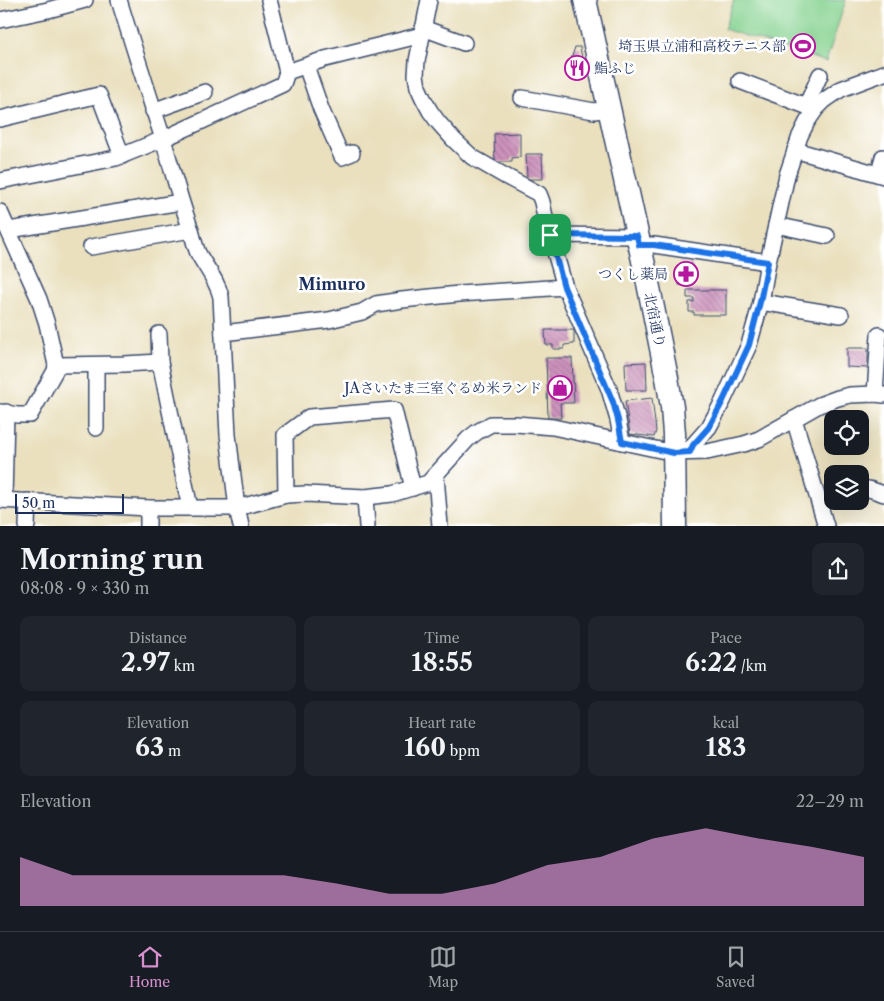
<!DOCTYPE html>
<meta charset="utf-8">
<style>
:root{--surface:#171b24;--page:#20242c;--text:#f1f3f6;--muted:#9ea1a6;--line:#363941;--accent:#d690ce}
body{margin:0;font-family:"Libre Caslon Text","Noto Serif JP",serif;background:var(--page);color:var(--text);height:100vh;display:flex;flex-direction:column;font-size:19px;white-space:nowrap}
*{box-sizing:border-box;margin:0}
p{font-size:16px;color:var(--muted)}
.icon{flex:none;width:28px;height:28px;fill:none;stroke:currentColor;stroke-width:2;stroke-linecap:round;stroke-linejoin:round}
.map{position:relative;height:526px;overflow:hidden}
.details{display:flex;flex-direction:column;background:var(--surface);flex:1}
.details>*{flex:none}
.tools{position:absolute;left:824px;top:410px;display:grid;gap:10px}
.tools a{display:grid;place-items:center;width:45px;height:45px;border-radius:10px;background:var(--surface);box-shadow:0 5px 20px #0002;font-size:25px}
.scale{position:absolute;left:15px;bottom:12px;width:109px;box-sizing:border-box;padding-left:5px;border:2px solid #1b2f5e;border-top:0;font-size:14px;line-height:18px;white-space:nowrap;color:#1b2f5e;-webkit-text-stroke:4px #fff;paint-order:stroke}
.pin{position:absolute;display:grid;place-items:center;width:42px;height:42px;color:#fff;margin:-21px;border-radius:10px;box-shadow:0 2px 8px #0006}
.round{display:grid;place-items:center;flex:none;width:52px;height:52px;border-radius:10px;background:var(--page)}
.overview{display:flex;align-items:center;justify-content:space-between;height:85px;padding:0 20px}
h1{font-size:28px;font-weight:700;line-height:38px}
.stats{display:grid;grid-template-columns:repeat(3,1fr);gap:8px;height:85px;padding:5px 20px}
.stats div{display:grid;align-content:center;border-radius:10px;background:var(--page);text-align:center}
.stats b{font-size:25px;font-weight:700}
.stats small{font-size:14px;font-weight:400}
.stats p{font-size:14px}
.chart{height:140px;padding:10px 20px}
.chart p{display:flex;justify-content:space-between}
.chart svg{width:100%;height:90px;margin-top:5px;fill:var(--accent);opacity:.7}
.tabs{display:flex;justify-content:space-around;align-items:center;height:70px;border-top:1px solid var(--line);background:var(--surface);font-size:14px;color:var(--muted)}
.tabs a{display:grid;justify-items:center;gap:2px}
.tabs .current{color:var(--accent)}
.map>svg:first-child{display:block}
.pitch{fill:#87d392;stroke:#518178}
.building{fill:url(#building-back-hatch)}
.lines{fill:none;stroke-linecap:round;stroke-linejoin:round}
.street-casing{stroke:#3a4a6c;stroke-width:18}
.secondary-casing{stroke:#3a4a6c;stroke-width:25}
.street{stroke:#fff;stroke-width:15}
.secondary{stroke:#fff;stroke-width:22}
.route-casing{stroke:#fff;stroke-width:10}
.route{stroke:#1a73e8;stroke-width:6}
.labels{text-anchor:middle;stroke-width:5;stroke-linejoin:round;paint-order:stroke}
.poi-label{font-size:14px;fill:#1b2f5e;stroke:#fff;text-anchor:end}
.street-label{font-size:14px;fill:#1b2f5e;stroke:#fff}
.quarter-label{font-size:16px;font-weight:bold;fill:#1b2f5e;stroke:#fff}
</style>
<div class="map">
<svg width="884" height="526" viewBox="0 0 884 526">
<defs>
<pattern id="building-back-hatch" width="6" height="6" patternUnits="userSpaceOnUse" patternTransform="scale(1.25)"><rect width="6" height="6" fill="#cd93bc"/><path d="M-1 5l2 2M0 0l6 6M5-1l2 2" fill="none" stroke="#a6789c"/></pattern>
</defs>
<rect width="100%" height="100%" fill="#fff"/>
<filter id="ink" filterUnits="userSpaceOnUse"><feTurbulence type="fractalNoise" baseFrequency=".02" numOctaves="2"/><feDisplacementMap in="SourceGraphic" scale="10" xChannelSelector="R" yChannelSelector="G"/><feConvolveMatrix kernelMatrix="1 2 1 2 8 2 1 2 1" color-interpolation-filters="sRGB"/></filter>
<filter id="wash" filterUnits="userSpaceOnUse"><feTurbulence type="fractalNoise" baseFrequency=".0096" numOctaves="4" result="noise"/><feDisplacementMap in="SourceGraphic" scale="20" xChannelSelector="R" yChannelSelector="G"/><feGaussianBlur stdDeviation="1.12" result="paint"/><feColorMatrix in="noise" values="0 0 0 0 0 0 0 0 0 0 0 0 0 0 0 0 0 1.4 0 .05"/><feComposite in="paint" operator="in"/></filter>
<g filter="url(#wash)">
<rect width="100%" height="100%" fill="#eae0be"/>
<path class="pitch" d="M734 0H846L826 62 724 29Z"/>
<g id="blocks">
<g class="building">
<path d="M575 47H580L584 68 583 77 567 72Z"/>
<path d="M520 133V157L512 158V162H495L494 134Z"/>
<path d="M526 154H542L543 179H527Z"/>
<path d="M680 263 692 264V285H679Z"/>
<path d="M687 290H726V315H694V312H689V302H694V298H687Z"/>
<path d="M545 330H574V344L564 345V349H553V345H546Z"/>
<path d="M847 348H868V368L847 367Z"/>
<path d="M546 358H572L574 403H560L561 418H548Z"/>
<path d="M646 362 647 390H626L625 363Z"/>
<path d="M652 398 656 431 654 437 630 434 625 401Z"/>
</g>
</g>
</g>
<g filter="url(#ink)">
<use href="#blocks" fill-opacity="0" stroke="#3a4a6c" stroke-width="1"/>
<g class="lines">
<defs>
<g id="street">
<path d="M429 0 417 61 416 75 418 87 423 98 430 111 438 122 454 140 472 157 505 176 539 194 542 202 545 217 565 287 609 389 618 420 622 442"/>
<path d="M0 20 48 10 85 0"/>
<path d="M423 28 464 43"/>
<path d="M306 66 321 109 342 157 352 153"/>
<path d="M287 72 325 59 422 35"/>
<path d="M740 81 806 106 820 75"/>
<path d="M522 98 594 111 610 109"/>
<path d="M153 111 205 92"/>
<path d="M0 119 99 95 122 156"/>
<path d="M795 150 884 176"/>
<path d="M879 174 883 157"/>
<path d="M0 181 116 158 163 139 283 84 287 72 269 0"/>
<path d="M0 212 39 299 47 324 56 365 55 371 30 415H17L0 412"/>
<path d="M776 225 827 236"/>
<path d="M9 230 181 202"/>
<path d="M191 230C193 238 195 246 198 253 206 268 217 280 221 297L228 435 237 508 241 526"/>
<path d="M550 235 637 236"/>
<path d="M639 245H654L768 262"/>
<path d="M91 247 191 230C180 200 172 169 163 139 148 92 133 46 119 0"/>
<path d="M761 302 841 315"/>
<path d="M223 333 329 320 362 312 376 304 402 300 459 294 565 287"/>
<path d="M159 334 160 362 190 508"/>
<path d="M56 365 124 364 160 362"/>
<path d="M875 394 879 335"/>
<path d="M794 419 826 526"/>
<path d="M96 428V365"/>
<path d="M690 452 693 445 709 427 723 401 749 345 761 302 768 262 787 175 800 136 807 122 816 109 825 100 841 89 884 73"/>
<path d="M436 476 440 526"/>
<path d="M860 489H869L884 494"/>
<path d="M286 495 285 435 309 417 394 410 413 488"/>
<path d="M365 497 367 526"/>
<path d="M0 500 148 508H237L286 495 306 494 365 497 392 494 428 483 468 439 477 432 491 424H516L553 427 674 453 707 452 744 444 759 439 819 405 838 398 850 395 875 394 884 395"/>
<path d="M4 500 6 412"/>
<path d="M27 526 28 501"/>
<path d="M148 526V508"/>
</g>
<path id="secondary" d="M585 0 648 283 667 378 672 407 674 434 675 526"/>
</defs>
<use href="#street" class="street-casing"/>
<use href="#secondary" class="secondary-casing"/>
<use href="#street" class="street"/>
<use href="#secondary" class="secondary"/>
</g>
</g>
<g class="lines" filter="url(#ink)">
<defs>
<path id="route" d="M550 235 637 236 639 245H654L768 262 760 302 749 345 723 401 709 427 693 445 690 452 674 453 622 442 618 420 613 402 564 287Z"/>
</defs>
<use href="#route" class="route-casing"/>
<use href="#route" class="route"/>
</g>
<defs>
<symbol id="stadium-ring" viewBox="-11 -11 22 22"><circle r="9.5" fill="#fff" stroke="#b5179e" stroke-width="1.5"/><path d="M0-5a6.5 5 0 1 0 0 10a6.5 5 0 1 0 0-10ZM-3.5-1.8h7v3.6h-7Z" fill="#b5179e"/></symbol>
<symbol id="restaurant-ring" viewBox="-11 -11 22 22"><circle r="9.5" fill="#fff" stroke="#b5179e" stroke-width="1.5"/><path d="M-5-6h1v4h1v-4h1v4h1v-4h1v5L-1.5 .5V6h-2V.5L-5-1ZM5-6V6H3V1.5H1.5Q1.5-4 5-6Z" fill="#b5179e"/></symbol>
<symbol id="pharmacy-ring" viewBox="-11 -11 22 22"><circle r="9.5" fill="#fff" stroke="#b5179e" stroke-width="1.5"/><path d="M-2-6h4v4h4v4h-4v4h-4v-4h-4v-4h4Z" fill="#b5179e"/></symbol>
<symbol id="shop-ring" viewBox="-11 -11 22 22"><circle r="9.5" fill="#fff" stroke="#b5179e" stroke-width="1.5"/><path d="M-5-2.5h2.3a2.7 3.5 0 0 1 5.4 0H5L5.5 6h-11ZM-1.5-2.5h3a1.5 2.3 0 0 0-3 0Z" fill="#b5179e"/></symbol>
</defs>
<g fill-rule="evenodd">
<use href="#stadium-ring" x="789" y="32" width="28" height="28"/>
<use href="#restaurant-ring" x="563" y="54" width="28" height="28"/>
<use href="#pharmacy-ring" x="672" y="260" width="28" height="28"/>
<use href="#shop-ring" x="546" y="374" width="28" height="28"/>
</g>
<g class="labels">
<g class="poi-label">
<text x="786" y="51">埼玉県立浦和高校テニス部</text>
<text x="594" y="73" text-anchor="start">鮨ふじ</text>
<text x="668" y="279">つくし薬局</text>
<text x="542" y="393">JAさいたま三室ぐるめ米ランド</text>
</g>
<g class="street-label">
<text transform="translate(655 320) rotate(78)" y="5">北宿通り</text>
</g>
<g class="quarter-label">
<text x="332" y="290">Mimuro</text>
</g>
</g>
</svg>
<div class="tools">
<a><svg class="icon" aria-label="locate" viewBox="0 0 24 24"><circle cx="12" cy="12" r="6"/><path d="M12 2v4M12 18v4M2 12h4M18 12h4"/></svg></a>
<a><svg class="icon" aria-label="layers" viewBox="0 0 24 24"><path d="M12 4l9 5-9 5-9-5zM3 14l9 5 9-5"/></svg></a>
</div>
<div class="scale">50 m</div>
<div class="pin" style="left:550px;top:235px;background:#1e9e55"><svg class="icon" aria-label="arrive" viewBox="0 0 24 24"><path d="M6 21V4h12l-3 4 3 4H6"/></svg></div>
</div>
<section class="details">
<div class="overview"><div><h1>Morning run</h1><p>08:08 · 9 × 330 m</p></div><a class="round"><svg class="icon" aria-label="share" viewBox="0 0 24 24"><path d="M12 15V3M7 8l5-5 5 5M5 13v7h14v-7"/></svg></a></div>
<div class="stats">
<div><p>Distance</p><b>2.97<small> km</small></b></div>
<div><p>Time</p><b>18:55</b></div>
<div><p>Pace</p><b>6:22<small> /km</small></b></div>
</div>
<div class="stats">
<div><p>Elevation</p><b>63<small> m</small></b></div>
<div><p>Heart rate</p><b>160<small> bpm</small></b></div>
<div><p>kcal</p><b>183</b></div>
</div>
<div class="chart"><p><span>Elevation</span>22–29 m</p>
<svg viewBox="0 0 160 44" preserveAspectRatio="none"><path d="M0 44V20L10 29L20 29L30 29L40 29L50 29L60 33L70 38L80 38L90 33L100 24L110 20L120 11L130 6L140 11L150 15L160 20V44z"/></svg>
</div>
</section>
<nav class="tabs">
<a class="current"><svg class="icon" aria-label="home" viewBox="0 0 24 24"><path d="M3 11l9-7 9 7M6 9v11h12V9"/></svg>Home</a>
<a><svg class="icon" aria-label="map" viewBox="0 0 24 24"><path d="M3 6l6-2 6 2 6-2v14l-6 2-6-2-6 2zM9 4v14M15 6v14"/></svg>Map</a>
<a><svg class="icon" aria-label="saved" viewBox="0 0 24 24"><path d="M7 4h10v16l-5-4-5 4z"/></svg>Saved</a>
</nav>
